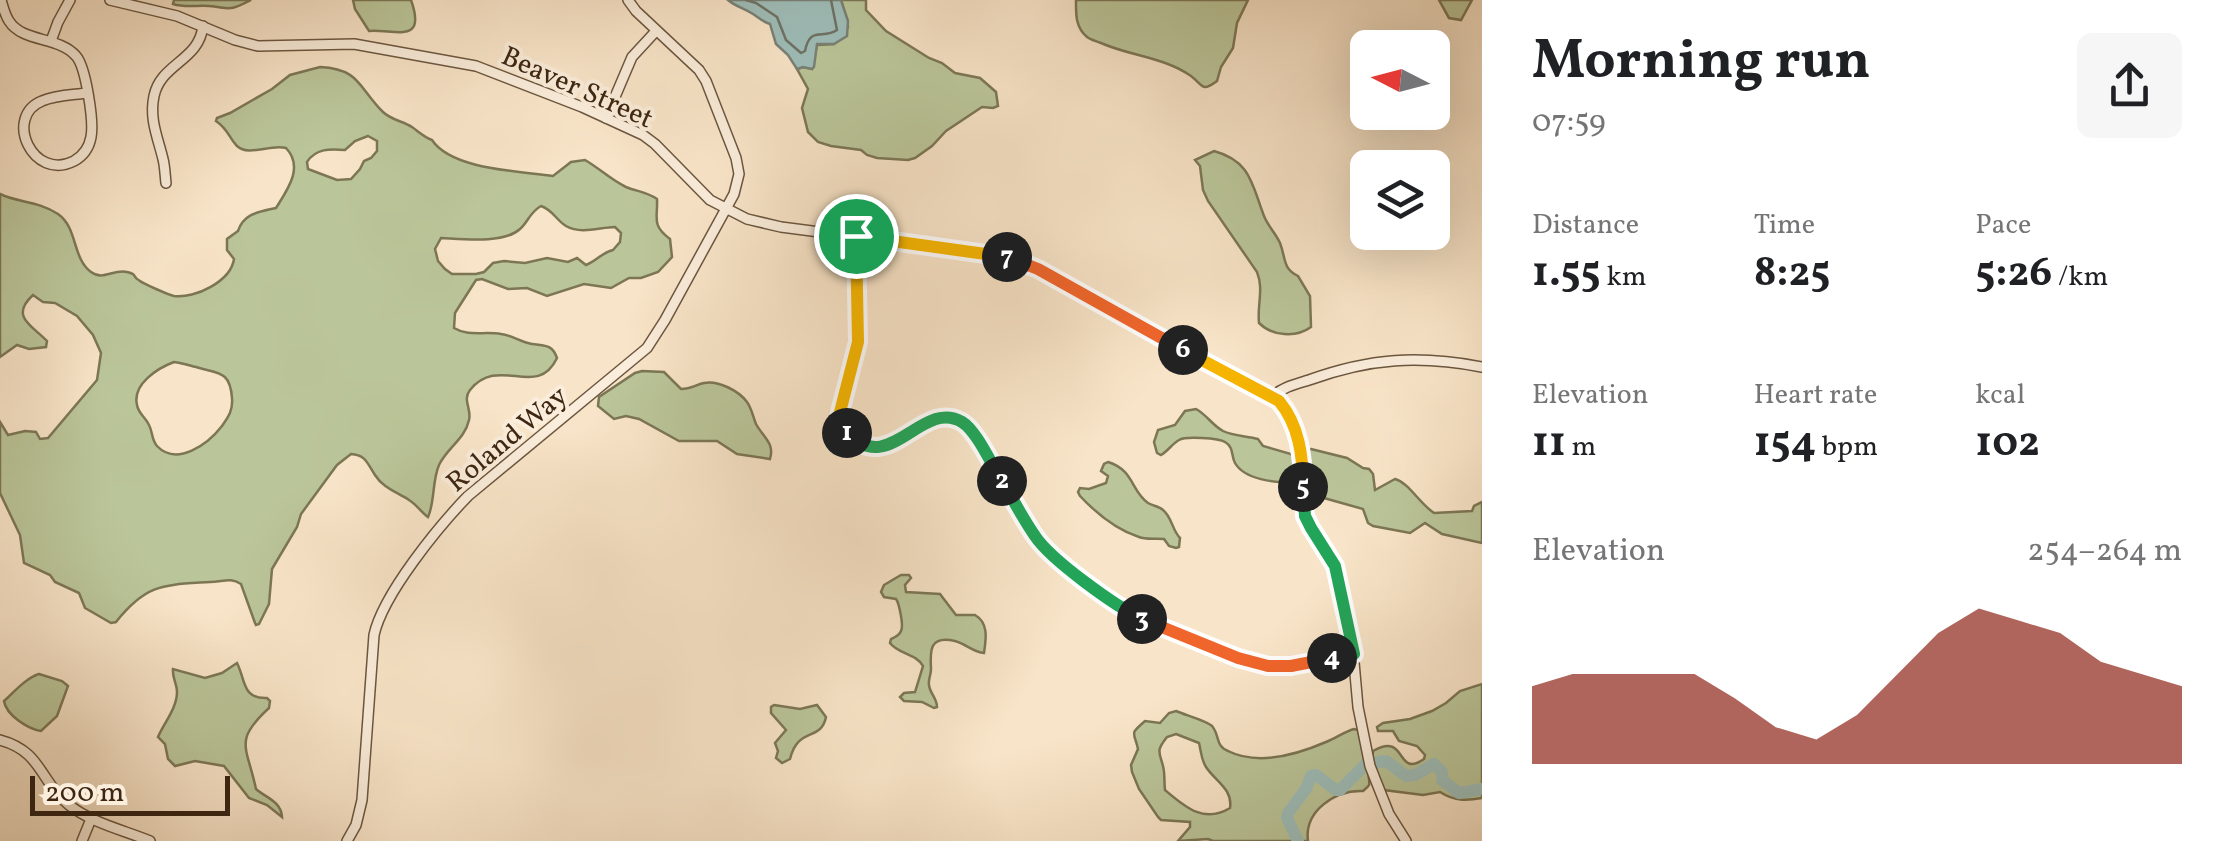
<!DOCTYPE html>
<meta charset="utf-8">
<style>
:root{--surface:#fff;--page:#f6f6f6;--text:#202124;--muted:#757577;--accent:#8f2418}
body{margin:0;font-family:Vollkorn,serif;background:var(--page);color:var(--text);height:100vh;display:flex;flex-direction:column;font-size:38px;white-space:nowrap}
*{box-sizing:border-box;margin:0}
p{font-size:32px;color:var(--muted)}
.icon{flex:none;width:55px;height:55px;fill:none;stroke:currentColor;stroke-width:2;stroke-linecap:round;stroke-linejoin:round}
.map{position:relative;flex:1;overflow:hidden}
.details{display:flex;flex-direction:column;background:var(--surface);width:750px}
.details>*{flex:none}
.needle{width:65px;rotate:276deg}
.fabs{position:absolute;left:1350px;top:30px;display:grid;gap:20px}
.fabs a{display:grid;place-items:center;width:100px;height:100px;border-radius:15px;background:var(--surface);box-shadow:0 10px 40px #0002;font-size:50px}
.scale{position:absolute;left:30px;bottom:25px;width:200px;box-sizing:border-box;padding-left:10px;border:5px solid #3e2611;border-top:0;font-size:28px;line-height:35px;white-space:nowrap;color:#3e2611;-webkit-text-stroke:8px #faeddb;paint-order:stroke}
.pin{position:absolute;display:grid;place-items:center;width:85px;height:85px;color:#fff;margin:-42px;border:5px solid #fff;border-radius:50%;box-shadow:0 2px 10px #0007}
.km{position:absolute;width:50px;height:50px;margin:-25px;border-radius:50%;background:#222;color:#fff;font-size:28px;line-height:50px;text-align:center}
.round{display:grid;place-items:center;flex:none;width:105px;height:105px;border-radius:15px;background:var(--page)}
.head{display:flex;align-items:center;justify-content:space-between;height:170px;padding:0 50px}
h1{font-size:55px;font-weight:700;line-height:75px}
.stats{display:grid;grid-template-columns:repeat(3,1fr);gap:15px;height:170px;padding:10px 50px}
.stats div{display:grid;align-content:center}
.stats b{font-size:42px;font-weight:700}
.stats small{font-size:28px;font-weight:400}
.stats p{font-size:28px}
.chart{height:280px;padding:20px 50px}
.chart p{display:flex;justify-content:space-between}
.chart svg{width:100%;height:180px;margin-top:10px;fill:var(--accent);opacity:.7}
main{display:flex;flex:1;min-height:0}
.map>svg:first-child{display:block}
.green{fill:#bac599;stroke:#7c7655;stroke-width:2.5;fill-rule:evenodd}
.water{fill:#9ebeba;stroke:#788176;stroke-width:2.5}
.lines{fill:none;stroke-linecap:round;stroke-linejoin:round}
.shore{stroke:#6e7266;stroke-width:2.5}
.river{stroke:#9ebeba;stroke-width:12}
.minor-casing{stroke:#6c563f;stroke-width:12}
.minor{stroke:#faeddb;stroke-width:9}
.split-1-casing{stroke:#fff;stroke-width:20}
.split-2-casing{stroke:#fff;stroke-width:20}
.split-3-casing{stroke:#fff;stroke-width:20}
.split-4-casing{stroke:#fff;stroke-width:20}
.split-5-casing{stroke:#fff;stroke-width:20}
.split-6-casing{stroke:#fff;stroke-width:20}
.split-7-casing{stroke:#fff;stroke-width:20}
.split-8-casing{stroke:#fff;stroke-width:20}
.split-1{stroke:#f5b400;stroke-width:12}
.split-2{stroke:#22a559;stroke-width:12}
.split-3{stroke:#22a559;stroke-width:12}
.split-4{stroke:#f0652b;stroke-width:12}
.split-5{stroke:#22a559;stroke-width:12}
.split-6{stroke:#f5b400;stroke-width:12}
.split-7{stroke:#f0652b;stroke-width:12}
.split-8{stroke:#f5b400;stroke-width:12}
.labels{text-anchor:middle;stroke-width:8;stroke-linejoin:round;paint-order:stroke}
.street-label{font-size:28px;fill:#3e2611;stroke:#faeddb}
</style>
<main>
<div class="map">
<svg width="1482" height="841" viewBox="0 0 1482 841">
<rect width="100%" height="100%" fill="#f8e4c8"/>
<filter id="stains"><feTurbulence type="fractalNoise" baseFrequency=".002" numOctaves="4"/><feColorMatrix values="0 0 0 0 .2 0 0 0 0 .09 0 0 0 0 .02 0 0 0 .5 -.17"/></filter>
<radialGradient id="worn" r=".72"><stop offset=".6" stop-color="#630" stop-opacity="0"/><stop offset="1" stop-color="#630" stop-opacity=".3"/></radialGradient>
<g class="green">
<path d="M174 0H251C228 12 231 8 209 6 196 5 186 8 173 4Z"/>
<path d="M353 0H411C427 45 395 29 369 31L355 9Z"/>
<path d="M841 0H866V10L886 31 929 58 942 63 955 73 980 78 996 92 998 106 993 108 982 107 946 131 932 146 915 158 908 160 877 158 867 155 861 150 831 146 818 142 808 132 802 108 808 89 797 69 803 67 812 69 817 45 834 44 848 27Z"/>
<path d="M1076 0H1248L1237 23 1233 48 1221 67 1217 81C1201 93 1203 85 1191 76 1164 57 1130 56 1101 43 1096 41 1091 40 1087 37 1075 27 1076 13 1076 0Z"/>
<path d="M1439 0H1472L1461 20 1449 18Z"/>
<path d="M320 67C360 69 358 87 383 112 391 120 403 121 412 127 419 132 424 137 432 140 452 170 520 171 553 176L571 162 585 160C599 168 611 180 626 187 638 192 645 191 657 199 658 218 651 225 670 239L672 257 658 272 641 278H629L611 288 584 284 547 296 527 288 508 289 482 279 476 280 455 313 454 328C469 337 484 331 501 334 512 335 520 342 532 344 545 346 552 344 557 358 537 400 499 354 470 390 462 400 472 409 469 420 465 439 447 448 439 465 432 481 435 502 428 517 421 512 417 505 409 500 397 492 383 488 375 475 367 463 366 455 351 454L337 465 301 514 297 527 272 569 269 604 259 624 256 625 255 623 241 584C230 577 223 582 210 582 164 585 147 583 116 622L111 623 85 608 79 593 55 582 50 575 24 563 20 535 0 493V422L8 435 25 431 36 432 40 439 48 438 97 380 101 353 93 335 77 316 55 303 43 302 33 295C9 317 33 326 47 341L46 347 29 349 17 345 0 357V194C19 203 38 201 58 214 78 228 72 258 91 272 103 281 113 269 127 272 139 275 130 275 140 281 144 284 169 295 174 296 195 299 231 281 234 259L227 250V239L238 231C244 213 259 212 276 208 288 189 304 167 286 148 269 144 249 157 237 146 228 137 229 130 216 121L217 118 230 113 272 89 290 75ZM368 136 377 141V151L371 158 364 161 360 169 351 179 337 180 308 169 307 162C316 148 330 149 345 150L355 141ZM541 206C553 210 556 220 566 226 582 235 600 227 615 227L621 233 620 242 613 250C601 253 597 261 586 265L577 258 568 262 547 258 525 263 504 261 493 263 484 272 476 274H452L445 269 438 261 435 249 441 238C462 239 504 244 520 229 528 222 530 212 541 206ZM174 362C182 363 188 365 196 367 218 374 230 370 232 398 233 410 229 416 222 426 208 444 177 467 157 446 151 439 153 432 149 425 146 418 138 413 137 405 132 384 158 368 174 362Z"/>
<path d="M1214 151C1251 161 1252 185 1264 216 1268 226 1276 234 1280 243 1286 258 1282 268 1298 276L1310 296 1311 327C1296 338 1272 336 1259 323 1257 305 1264 289 1257 272L1208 201 1203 190 1200 166 1195 160Z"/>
<path d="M642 371 664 372 681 389C691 389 695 385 704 383 718 380 739 391 747 402 752 409 753 417 756 424 763 437 775 443 770 459L737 454 717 441H679L639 419 626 416 614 419 598 406 599 397 635 373Z"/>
<path d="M1196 409C1207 415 1212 425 1223 431 1233 436 1247 436 1258 439L1263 446 1291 454C1297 462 1298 473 1292 481 1276 484 1244 479 1235 463 1231 456 1234 447 1225 442 1219 438 1185 436 1179 440 1172 444 1168 451 1161 455L1157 453 1154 442 1158 430 1175 425 1185 411Z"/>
<path d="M1311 449 1347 458 1363 468 1369 469 1373 474 1375 490 1395 479C1409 483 1419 503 1434 513L1472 511 1474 506 1482 502V543L1442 534 1425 523 1410 533 1373 526 1368 523 1363 509 1324 498 1306 486 1304 453 1306 450Z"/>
<path d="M1108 462C1134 470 1131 491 1148 503 1153 506 1159 506 1163 510 1172 517 1172 530 1180 538L1179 547 1176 548 1169 546 1164 539C1156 538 1146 540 1139 537 1117 530 1097 514 1080 496L1078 492 1080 488 1089 489 1106 483 1108 476 1101 471 1104 464Z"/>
<path d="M901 575H909L911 578 905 585 906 592 940 594 956 615H975C989 623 986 639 984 653 973 652 966 644 955 641 929 635 930 651 931 669 931 675 928 680 929 685 930 694 937 698 937 707L934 708 922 702 904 701 900 697 904 693 915 692 923 666C917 654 898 654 890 643L891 639C895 637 899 636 901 631 904 626 899 603 896 599L884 597 881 592 884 585Z"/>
<path d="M237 663C246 681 242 699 267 698L270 701 269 708C233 741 247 746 256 789 266 798 281 801 282 817L267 805 249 798 224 766 195 761 175 766 168 759 165 744 158 737C164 723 177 708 177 692 177 683 172 678 173 669L205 678 222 673Z"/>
<path d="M39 674 62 681 68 686 57 716 41 731C28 729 6 715 4 701 14 692 26 678 39 674Z"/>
<path d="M1482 684V798C1466 801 1454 801 1440 792L1423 795 1384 790 1372 761 1373 751C1408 731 1395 779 1424 759L1425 755 1417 746 1399 741 1393 731H1378L1377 727 1383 723 1410 719 1432 711 1446 703 1460 691Z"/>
<path d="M774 705 800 709 817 705 826 717C821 742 798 726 790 759L782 763 776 758 778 751 775 743 786 730 771 713V707Z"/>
<path d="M1176 711C1185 715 1207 721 1212 726 1220 735 1215 746 1228 751 1258 766 1296 755 1326 742 1336 738 1344 732 1354 729L1358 730C1360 738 1371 779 1369 785 1368 787 1365 789 1363 791 1335 790 1304 811 1308 841H1213L1208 839 1178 841 1190 827V822L1161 820 1158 817 1139 789 1132 772 1131 765 1138 749C1134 731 1129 735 1145 721L1160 723 1169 713ZM1176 734 1199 743C1201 751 1201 759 1206 767 1215 781 1233 789 1230 808 1204 824 1185 807 1165 790 1164 782 1165 773 1163 766 1159 751 1156 751 1167 737Z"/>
</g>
<path class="water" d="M728 0H841L848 21 847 36 834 44H817L814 67 812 69 803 67 797 69 788 55 776 44 770 24C763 22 759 18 753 14 744 8 736 7 728 0Z"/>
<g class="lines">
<path class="shore" d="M746 0 756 3 777 17 786 40 801 53 805 51C810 25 823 40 837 30L831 0"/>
<path class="river" d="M1298 841 1287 818 1288 813 1306 789 1311 776 1316 775 1336 790H1340L1366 764 1386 761 1406 776 1415 775 1434 764 1442 772V780L1459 793 1482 789"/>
<defs>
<g id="minor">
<path d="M1 0C3 7 5 15 9 21 23 43 59 36 76 56 86 67 94 122 91 137 89 148 83 156 74 161 33 182 3 117 42 101 55 95 72 95 87 93"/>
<path d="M110 0 177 16 235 40 258 46 354 44 476 66 582 107 643 135 655 144 710 200 747 219 781 227 989 254 1023 262 1216 369 1273 396C1283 387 1296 384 1309 380 1370 358 1419 355 1482 367"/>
<path d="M51 41 58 22 70 0"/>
<path d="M606 118 632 57 656 31"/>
<path d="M166 183C165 175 165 167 163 159 158 138 149 119 154 96 161 63 199 61 203 26"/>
<path d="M857 236V342C855 365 843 387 841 410 840 420 845 431 852 438 885 469 916 417 943 417 954 417 963 423 970 430L1036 538 1070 569 1132 614 1238 658 1268 666 1291 665 1354 654"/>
<path d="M1273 396 1288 412 1298 437 1305 515 1335 567 1352 640 1358 707 1370 766 1389 814 1406 841"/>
<path d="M0 740C42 751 40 782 69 805 92 823 123 830 150 841"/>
<path d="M82 841 91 819"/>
<path d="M347 841 356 825 362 800 374 635C383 594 439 526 468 496L647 348 665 320 734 194 739 174 736 158 706 81 699 70 636 11 628 0"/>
</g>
</defs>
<use href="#minor" class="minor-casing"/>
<use href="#minor" class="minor"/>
</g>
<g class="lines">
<defs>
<path id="split-1" d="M847 433 840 412 858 342 856 236"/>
<path id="split-2" d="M847 433C890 478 922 398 962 422 977 431 992 466 1002 481"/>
<path id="split-3" d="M1002 481C1013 499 1023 519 1035 536 1051 560 1115 606 1142 619"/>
<path id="split-4" d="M1142 619 1238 658 1268 666H1291L1332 658"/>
<path id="split-5" d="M1303 487 1305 516 1311 528 1335 566 1354 654 1332 658"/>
<path id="split-6" d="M1183 350 1279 401C1299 425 1303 456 1303 487"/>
<path id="split-7" d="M1007 257 1038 269 1183 350"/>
<path id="split-8" d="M856 236 1007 257"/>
</defs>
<use href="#split-1" class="split-1-casing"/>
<use href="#split-2" class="split-2-casing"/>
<use href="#split-3" class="split-3-casing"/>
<use href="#split-4" class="split-4-casing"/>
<use href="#split-5" class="split-5-casing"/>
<use href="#split-6" class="split-6-casing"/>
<use href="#split-7" class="split-7-casing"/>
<use href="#split-8" class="split-8-casing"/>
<use href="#split-1" class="split-1"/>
<use href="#split-2" class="split-2"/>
<use href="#split-3" class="split-3"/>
<use href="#split-4" class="split-4"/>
<use href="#split-5" class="split-5"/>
<use href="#split-6" class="split-6"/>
<use href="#split-7" class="split-7"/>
<use href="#split-8" class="split-8"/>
</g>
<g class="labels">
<g class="street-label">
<text transform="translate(578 86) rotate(24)" y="10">Beaver Street</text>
<text transform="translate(506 438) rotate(-40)" y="10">Roland Way</text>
</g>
</g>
<rect width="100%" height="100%" filter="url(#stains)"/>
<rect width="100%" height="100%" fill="url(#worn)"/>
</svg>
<div class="fabs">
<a><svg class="needle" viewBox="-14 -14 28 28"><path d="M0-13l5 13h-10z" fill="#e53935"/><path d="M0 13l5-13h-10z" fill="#757577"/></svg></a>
<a><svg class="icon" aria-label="layers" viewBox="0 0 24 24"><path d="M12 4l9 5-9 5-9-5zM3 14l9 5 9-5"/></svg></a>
</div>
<div class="scale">200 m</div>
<div class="pin" style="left:856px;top:236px;background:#1e9e55"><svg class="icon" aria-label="arrive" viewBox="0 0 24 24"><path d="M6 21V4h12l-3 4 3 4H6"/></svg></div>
<b class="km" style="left:847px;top:433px">1</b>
<b class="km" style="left:1002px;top:481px">2</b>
<b class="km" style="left:1142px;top:619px">3</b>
<b class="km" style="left:1332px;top:658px">4</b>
<b class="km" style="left:1303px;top:487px">5</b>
<b class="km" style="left:1183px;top:350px">6</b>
<b class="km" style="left:1007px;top:257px">7</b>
</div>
<section class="details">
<div class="head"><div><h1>Morning run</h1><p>07:59</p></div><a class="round"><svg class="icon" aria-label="share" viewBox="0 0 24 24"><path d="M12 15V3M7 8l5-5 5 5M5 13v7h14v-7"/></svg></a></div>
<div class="stats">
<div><p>Distance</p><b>1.55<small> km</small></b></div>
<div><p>Time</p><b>8:25</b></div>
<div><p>Pace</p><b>5:26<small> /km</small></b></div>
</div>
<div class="stats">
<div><p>Elevation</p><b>11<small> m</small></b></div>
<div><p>Heart rate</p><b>154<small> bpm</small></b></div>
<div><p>kcal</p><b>102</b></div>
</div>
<div class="chart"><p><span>Elevation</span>254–264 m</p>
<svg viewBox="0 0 160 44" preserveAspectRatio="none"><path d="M0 44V25L10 22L20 22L30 22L40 22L50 28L60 35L70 38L80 32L90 22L100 12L110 6L120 9L130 12L140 19L150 22L160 25V44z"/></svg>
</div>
</section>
</main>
